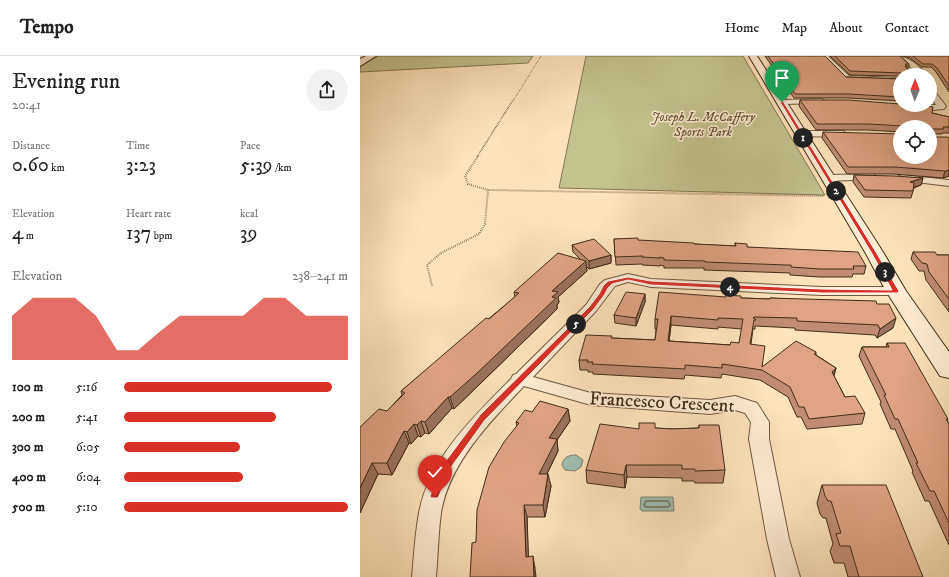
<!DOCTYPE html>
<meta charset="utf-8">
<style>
:root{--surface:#fff;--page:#f2f2f2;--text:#222;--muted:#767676;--line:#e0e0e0;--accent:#d93025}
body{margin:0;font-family:"IM FELL DW Pica",serif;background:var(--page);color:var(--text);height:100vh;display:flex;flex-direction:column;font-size:15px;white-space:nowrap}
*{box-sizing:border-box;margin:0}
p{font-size:13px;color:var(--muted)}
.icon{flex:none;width:22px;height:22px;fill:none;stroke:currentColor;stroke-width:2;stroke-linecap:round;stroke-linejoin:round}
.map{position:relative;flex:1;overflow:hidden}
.panel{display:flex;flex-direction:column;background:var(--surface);width:360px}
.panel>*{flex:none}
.needle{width:26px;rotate:1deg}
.controls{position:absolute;left:533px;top:12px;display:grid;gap:8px}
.controls a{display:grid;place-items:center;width:44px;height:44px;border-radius:50%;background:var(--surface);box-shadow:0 4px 16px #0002;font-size:20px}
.pin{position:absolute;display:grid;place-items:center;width:34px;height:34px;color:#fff;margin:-41px -17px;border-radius:50% 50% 50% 0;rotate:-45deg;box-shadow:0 0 4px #0007}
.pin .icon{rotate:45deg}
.km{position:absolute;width:20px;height:20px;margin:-10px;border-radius:50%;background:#222;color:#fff;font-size:11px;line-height:20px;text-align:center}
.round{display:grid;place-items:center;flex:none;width:42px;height:42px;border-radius:21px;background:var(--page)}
.head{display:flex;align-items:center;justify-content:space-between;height:68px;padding:0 12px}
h1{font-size:22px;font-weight:600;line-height:30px}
.figures{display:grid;grid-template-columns:repeat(3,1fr);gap:6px;height:68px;padding:4px 12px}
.figures div{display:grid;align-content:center}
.figures b{font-size:20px;font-weight:600}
.figures small{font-size:11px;font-weight:400}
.figures p{font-size:11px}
.chart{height:112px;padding:8px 12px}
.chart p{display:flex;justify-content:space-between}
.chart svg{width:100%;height:72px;margin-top:4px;fill:var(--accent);opacity:.7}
ul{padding:0 12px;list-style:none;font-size:13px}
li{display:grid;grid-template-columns:64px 48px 1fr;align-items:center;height:30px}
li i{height:10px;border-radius:5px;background:var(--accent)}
header{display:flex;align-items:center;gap:24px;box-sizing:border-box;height:56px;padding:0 20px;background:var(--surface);border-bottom:1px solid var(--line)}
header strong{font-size:19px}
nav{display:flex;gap:22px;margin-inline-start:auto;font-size:14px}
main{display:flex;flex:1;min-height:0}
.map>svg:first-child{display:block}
.green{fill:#c3c38d;stroke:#827852}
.water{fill:#a0beb3;stroke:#7a8475}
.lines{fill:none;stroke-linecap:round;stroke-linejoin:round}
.shore{stroke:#707665;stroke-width:1.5}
.street-casing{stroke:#705a40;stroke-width:2}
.secondary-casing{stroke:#412d17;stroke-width:2}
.path-far2{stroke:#412d17;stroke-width:1;stroke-dasharray:0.5 1;stroke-linecap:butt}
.path-far1{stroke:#412d17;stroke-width:1.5;stroke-dasharray:0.5 1;stroke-linecap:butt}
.path{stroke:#412d17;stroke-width:2;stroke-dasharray:0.5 1.5;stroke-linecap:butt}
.street{fill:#feedd2;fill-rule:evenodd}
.secondary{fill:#feedd2;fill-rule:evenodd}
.wall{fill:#c18c71;stroke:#412d17;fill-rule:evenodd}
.shaded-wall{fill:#9d725c;stroke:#412d17}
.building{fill:#e0a383;stroke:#412d17;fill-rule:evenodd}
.route{fill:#d93025;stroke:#fff}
.labels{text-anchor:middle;stroke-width:3;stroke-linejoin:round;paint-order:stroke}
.far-park-label{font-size:13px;font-style:italic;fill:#625234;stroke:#feedd2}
.near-street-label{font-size:19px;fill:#412d17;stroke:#feedd2}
</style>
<header>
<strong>Tempo</strong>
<nav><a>Home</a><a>Map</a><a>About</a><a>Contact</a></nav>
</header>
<main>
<section class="panel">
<div class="head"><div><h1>Evening run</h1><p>20:41</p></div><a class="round"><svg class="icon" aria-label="share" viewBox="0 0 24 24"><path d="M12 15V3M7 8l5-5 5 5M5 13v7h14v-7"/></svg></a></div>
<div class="figures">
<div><p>Distance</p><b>0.60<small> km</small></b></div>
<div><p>Time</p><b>3:23</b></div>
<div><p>Pace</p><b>5:39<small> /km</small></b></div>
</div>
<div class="figures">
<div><p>Elevation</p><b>4<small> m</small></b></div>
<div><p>Heart rate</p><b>137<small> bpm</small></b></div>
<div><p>kcal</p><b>39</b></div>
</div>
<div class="chart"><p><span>Elevation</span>238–241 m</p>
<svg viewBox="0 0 160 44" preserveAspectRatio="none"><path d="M0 44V17L10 6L20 6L30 6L40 17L50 38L60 38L70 27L80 17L90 17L100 17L110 17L120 6L130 6L140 17L150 17L160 17V44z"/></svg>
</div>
<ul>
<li><b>100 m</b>5:16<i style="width:93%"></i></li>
<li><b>200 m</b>5:41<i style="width:68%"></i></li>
<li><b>300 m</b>6:05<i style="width:52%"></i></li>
<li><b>400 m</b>6:04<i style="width:53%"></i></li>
<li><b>500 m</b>5:10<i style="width:100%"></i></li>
</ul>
</section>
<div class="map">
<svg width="589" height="521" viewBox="0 0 589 521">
<rect width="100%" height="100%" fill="#fee3ba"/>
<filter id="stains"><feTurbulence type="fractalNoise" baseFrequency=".005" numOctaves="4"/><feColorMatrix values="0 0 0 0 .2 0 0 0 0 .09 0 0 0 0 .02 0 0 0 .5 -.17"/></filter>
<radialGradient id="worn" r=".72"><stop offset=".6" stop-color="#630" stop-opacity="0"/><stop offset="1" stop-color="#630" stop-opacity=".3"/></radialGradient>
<g class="green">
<path d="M18 0H173L168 7 0 16V11Z"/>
<path d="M226 0H383L465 139 199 132Z"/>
</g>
<g class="water">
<path d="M216 399 223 404 221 411 215 415 205 414 202 409C203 401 209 399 216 399Z"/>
<path d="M281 441H313L314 455H282L280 453Z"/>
</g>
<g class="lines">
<path class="shore" d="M286 445H308L310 449 308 451H286L284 449Z"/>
<defs>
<g id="street">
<path d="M462 0H468L489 20 540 22V26L485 23Z"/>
<path d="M537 0C548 0 560 10 566 19H560Z"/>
<path d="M570 31 572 32 586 50 584 53 571 54 541 51 537 49 540 47V49H576L570 39Z"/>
<path d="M461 43 465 45 464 47 422 48 418 46 422 44Z"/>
<path d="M440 75H483L487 78 483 81 437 80 436 78Z"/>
<path d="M513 118 518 121 517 123 468 125 463 122 468 119Z"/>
<path d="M543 119 589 124V130L539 124 538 122 539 120Z"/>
<path d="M268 218 291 223 462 231H536L541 232 543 235 541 238 536 239H462L291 231 268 226 255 230 236 255 173 321 231 337 350 344 375 340 397 347 409 366V383L429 483 440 521H416L407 483 389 383 391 366 385 357 375 354 350 358 231 349 164 330C131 365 89 407 81 457 78 478 78 500 76 521H52C54 500 55 478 59 457 68 404 114 360 151 323L153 319 156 318 226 249 240 228 245 224Z"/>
</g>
<g id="secondary">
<path d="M6 0H16L0 10V3Z"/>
<path d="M389 0H397L523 196 546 235 589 296V322L580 320 526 235 505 196Z"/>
</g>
</defs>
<use href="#street" class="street-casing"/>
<use href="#secondary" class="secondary-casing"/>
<path class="path-far2" d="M153 45 181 0"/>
<path class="path-far1" d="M117 101 153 44"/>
<g class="path">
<path d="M118 100 105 120 108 128 128 134 464 140"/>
<path d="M72 230 67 209 81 197 119 178 125 168 128 134"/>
</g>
<use href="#street" class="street"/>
<use href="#secondary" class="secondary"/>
</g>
<g class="wall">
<path d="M405 0H465L486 21 540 23V45L488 42H434Z"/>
<path d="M470 0H540L549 8V11H547L552 19H540V20L490 19Z"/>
<path d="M542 0H589V36L576 16 571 11H562L550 2Z"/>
<path d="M440 44 572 57 589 61V77H582V78H571V81L589 83V120L583 122 533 118H487L462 82 463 76 540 101 570 71H540V76L508 74H456L439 50Z"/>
<path d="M494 119 563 122 561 129 554 132 553 135 551 142 504 141 493 126Z"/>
<path d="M254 183 334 188 375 190V187L387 191 506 210 504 218H493L492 221H459L430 219V217L344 214V212H304V210L300 209V210L282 209V208L256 209Z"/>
<path d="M212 189 251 199V207L229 213 226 210 227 215 198 241 199 246 197 249V253L118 330 94 353 92 352 69 378 65 377 61 381 58 380 51 388 49 387 32 419 18 418 0 457V371L27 355 42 339 41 335 155 241 154 236 220 203 213 196Z"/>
<path d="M553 196 577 199H589V256L566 224 564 215H559L551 203Z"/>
<path d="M285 238V246L276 270 255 267 254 259Z"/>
<path d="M381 242 409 243 410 242 517 248 533 272 517 282 515 279 435 274V272L395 270V273H393L391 288 402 311 456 296V299L476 312 474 320 485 341 505 357 502 368 447 373 441 361H437L428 341 400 324 362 318 361 322 325 319 324 323 233 318V316H228V314H220L219 304 252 282 295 284 296 273H295V263ZM311 269 358 273V271L382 273 379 287 370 289 309 285Z"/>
<path d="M527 287 588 363 587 364 589 368V489L569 445H565L552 416 553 415 535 373H531L520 348 521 346 499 300 502 291H526Z"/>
<path d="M208 353 210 365 197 384 198 395 187 418 191 430 185 461H167L168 501 175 512 116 486 157 370 156 366 172 356Z"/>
<path d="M339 369 365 414 363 427H335L334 425H322V422L267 421 265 432 227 427 226 414 295 372 313 373 339 372Z"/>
<path d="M462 429 563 521H488L484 507H474L470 495 473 488 466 462H463L460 458 457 447Z"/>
</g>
<g class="shaded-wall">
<path d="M589 114V120L583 122 585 115Z"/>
<path d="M563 122 561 129 548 133 550 126Z"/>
<path d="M251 199V207L229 213V205Z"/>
<path d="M226 205 227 215 198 241 199 246 197 249V253L94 353 90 341 192 235Z"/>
<path d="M285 238V246L276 270V262Z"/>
<path d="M311 260V269L308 294V285Z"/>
<path d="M536 262 533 272 517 282 520 273Z"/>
<path d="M476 312 473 322 472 316Z"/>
<path d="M88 341 92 352 69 378 65 366Z"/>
<path d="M208 353 210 365 197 384 198 395 181 430 179 418 189 382Z"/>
<path d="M61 365 65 377 61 381 57 369Z"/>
<path d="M54 368 58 380 51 388 47 376Z"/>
<path d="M44 375 49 387 32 419 27 407Z"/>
<path d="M12 407 18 418 0 457V432Z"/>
<path d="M266 409 267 421 265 432 264 419Z"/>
<path d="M188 418 191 430 185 461 183 449Z"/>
<path d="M164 449 167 461 169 513 166 501Z"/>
<path d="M173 500 175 512 176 521H174Z"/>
</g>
<g class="building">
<path d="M408 0H465L486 21 540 23V41L489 38H435Z"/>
<path d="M475 0H540L549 8H545L547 10H545L552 19H542L541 17 490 15Z"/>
<path d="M553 0H589V30L577 12 572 8H563Z"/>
<path d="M440 44H489L540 48V49L568 50 573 51 572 57 589 61V71H583L584 73H572L570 74 571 81H588L589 83V114L585 115 535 111H488L463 76 540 78V101H570V71H543V70L509 68H457Z"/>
<path d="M494 119 535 120 563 122 550 126 554 127 553 135 505 134Z"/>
<path d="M278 182V184L334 187V188L376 190 375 187 387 188V191L498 196 506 210H493L494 213H460L431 211V209H426L345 206V205L304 204V202L300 201V202L282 201 283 200 255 201 254 183Z"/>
<path d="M234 183 251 199 229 205 212 189Z"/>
<path d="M553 196H575L577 199H589V243L569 216 567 208 562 207Z"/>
<path d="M198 197 226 205 192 235 198 236 192 241 196 242 115 319 90 341H88L65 366 61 365 57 369 54 368 47 376 44 375 27 407H12L0 432V371L19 353 27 355 45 337 41 335 126 262 129 263 159 237 154 236Z"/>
<path d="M266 236 285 238 276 262 254 259Z"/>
<path d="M299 236 366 241V239L381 240V242L410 243V242L516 245 517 248H529L536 262 520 273 518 269 437 265V262L394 261 393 262 396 264H394L390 288 405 290 402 311 436 285 456 296 454 298 476 312 472 316 485 341 495 340 505 357 449 363 444 351H439L430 331 402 314 362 308V312L325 309V313L232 308 233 306H227L228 304H219L226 279 252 280 251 282 295 284 298 263H295ZM311 260 358 264V262L383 263 379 287 371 286 370 289 308 285Z"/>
<path d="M527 287H545L588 363H586L589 368V467L574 435H570L556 407H558L538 363H535L524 339H526L502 291H529Z"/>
<path d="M180 345 208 353 189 382 197 383 179 418H188L183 449H164L166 501 173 500 174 521H110L112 487 116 486 117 454 129 411 144 386 159 367 156 366 165 354 172 356Z"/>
<path d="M279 367H295V372L313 373 339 372V369H359L365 414 335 415V413H322V409H266L264 419 226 414 240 368 279 373Z"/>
<path d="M462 429H526L563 521H499L490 490H480L476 478 481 477 471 445H468L465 440Z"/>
</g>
<path class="route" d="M423 45 516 196 539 235 538 237H462L291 229 268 224 252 228 248 232 245 238 234 253 125 364 92 410 78 442H71L70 440 85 406 120 359 229 251 239 238 243 230 248 225 268 221 291 225 462 233 532 234 511 196 420 46Z"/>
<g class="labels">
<g class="far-park-label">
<text x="343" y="65">Joseph L. McCaffery<tspan x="343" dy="15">Sports Park</tspan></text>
</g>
<g class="near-street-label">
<text transform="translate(302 345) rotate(3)" y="7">Francesco Crescent</text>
</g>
</g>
<rect width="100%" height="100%" filter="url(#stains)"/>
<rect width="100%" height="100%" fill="url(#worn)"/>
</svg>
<div class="controls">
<a><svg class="needle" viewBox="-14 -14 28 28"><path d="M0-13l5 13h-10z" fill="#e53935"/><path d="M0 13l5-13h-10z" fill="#767676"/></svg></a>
<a><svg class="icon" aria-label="locate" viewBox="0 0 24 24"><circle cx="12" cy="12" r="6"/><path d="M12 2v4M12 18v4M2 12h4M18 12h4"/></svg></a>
</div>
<div class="pin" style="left:422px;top:46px;background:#1e9e55"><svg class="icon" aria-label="arrive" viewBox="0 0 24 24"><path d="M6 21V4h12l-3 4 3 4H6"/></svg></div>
<div class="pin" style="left:75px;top:440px;background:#d93025"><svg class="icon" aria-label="check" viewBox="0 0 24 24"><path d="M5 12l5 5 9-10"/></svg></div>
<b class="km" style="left:443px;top:82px">1</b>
<b class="km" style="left:476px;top:135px">2</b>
<b class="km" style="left:525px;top:216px">3</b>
<b class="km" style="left:370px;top:231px">4</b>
<b class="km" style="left:216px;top:268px">5</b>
</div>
</main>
